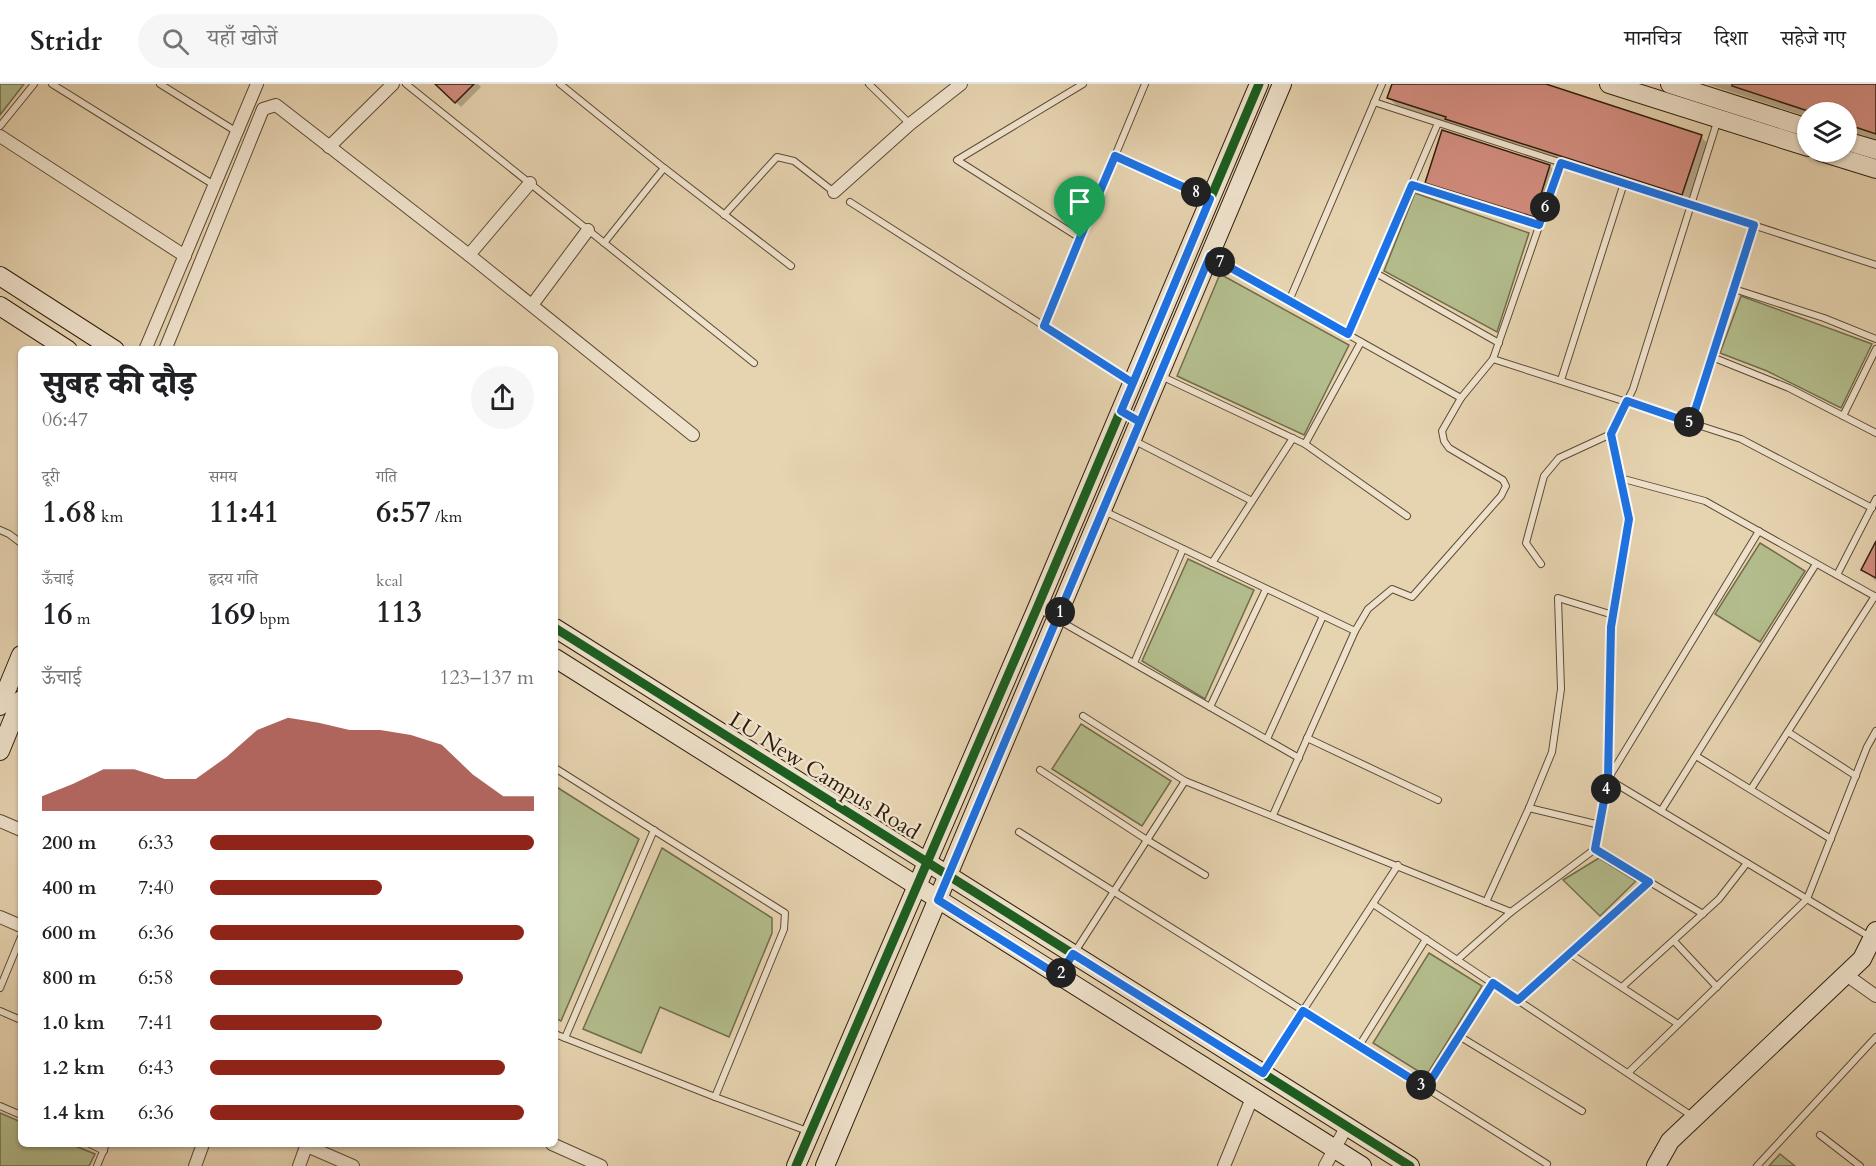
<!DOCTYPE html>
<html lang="hi">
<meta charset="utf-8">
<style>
:root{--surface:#fff;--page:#f6f6f6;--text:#202124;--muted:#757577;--line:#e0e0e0;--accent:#8f2418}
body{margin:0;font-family:Cardo,"Noto Serif Devanagari",serif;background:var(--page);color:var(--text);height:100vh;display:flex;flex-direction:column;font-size:22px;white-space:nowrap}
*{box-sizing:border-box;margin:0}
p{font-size:20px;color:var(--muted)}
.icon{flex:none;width:33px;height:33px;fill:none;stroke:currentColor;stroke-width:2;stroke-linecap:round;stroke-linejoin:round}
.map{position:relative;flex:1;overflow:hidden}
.panel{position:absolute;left:18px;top:262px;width:540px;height:801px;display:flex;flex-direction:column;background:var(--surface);border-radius:9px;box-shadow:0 2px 4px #0004}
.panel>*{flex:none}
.buttons{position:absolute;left:1797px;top:18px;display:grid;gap:12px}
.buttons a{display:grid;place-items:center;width:60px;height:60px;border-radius:50%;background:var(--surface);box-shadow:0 2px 4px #0004;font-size:30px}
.pin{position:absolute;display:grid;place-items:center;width:51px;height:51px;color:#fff;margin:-62px -26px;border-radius:50% 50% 50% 0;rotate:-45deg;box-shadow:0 0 6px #0007}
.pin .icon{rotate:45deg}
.km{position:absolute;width:30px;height:30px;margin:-15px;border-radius:50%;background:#222;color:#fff;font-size:16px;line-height:30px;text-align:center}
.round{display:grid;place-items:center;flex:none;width:63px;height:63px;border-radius:32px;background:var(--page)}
.headline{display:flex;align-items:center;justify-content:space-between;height:102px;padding:0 24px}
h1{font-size:33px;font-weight:800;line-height:45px}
.figures{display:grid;grid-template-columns:repeat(3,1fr);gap:9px;height:102px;padding:6px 24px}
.figures div{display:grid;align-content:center}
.figures b{font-size:30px;font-weight:800}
.figures small{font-size:16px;font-weight:400}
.figures p{font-size:16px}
.chart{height:168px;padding:12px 24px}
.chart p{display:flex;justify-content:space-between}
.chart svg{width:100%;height:108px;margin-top:6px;fill:var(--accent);opacity:.7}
ul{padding:0 24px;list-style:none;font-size:20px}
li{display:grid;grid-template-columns:96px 72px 1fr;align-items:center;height:45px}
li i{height:15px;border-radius:8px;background:var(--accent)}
header{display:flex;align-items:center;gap:36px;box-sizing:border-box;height:84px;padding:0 30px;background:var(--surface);border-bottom:2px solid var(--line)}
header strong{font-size:28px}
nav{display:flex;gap:33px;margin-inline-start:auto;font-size:21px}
.search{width:420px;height:54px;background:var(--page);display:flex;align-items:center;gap:15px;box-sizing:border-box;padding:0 21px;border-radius:33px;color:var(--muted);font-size:22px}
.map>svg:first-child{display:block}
.green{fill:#b3bc8c;stroke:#716d4c;stroke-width:1.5}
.shadow{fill:#0003}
.building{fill:#d38d7f;stroke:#2f1e0c;stroke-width:1.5}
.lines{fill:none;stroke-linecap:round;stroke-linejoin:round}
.lane-casing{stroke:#5d4b35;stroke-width:8}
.street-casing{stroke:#5d4b35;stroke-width:14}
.secondary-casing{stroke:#2f1e0c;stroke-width:20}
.lane{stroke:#efe2cc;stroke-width:6}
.street{stroke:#efe2cc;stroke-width:12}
.secondary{stroke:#efe2cc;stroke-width:18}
.cycleway-casing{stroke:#efe2cc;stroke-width:13}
.cycleway{stroke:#1b5e20;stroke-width:9}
.route-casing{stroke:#fff;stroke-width:12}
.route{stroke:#1a73e8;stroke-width:8}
.labels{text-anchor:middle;stroke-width:4.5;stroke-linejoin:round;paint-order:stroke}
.street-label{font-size:22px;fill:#2f1e0c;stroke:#efe2cc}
</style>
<header>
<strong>Stridr</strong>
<div class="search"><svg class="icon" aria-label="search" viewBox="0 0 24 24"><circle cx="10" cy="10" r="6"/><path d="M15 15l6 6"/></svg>यहाँ खोजें</div>
<nav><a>मानचित्र</a><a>दिशा</a><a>सहेजे गए</a></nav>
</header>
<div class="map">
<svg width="1876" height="1082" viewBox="0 0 1876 1082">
<rect width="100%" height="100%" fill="#e6d3b0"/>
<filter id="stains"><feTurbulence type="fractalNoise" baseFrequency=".00333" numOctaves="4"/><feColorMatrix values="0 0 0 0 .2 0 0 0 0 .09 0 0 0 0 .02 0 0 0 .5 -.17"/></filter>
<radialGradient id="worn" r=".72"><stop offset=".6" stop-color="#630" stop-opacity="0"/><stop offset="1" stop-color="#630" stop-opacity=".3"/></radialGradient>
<g class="green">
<path d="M0 0H24L0 31Z"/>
<path d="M1415 109 1529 149 1497 248 1384 187Z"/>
<path d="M1220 190 1349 261 1304 351 1177 292Z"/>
<path d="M1741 212 1872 260 1841 324 1767 287 1720 269Z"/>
<path d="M1760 459 1805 487 1760 558 1715 530Z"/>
<path d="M1188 475 1254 506 1205 615 1142 577Z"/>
<path d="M1081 640 1171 697 1142 742 1052 685Z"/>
<path d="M555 702 639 755 561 937 555 934Z"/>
<path d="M662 764 772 834V849L729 953 660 923 641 969 583 945Z"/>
<path d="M1599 774 1636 797 1600 832 1563 796Z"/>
<path d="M1429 869 1482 902 1426 992 1373 959Z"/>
<path d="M0 1029 21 1038V1060L73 1061 95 1070 89 1082H0Z"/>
<path d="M1780 1070 1795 1082H1769Z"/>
</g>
<g class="shadow">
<path d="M441 0H478L481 3 461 23 439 2Z"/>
<path d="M1393 0H1541L1701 53 1711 63 1693 121 1399 24 1389 14Z"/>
<path d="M1707 0H1876V56L1846 46V28H1808V33Z"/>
<path d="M1550 82 1560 93 1545 142 1437 109 1427 99Z"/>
<path d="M1876 461V497L1863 485Z"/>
</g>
<g class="building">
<path d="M435 0H474L455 19Z"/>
<path d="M1392 0H1546L1702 51 1682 111 1445 35 1446 33 1387 14Z"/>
<path d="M1732 0H1876V50L1846 40V28H1811L1732 2Z"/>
<path d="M1442 46 1550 81 1534 133 1425 99Z"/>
<path d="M1876 457V494L1861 486Z"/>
</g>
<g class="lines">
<defs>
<g id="lane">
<path d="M52 0 214 101"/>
<path d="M160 0 237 48"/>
<path d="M406 0 754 279"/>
<path d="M560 0 664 84 791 182"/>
<path d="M869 0 910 40"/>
<path d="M1374 18 1876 181"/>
<path d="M0 42 34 0"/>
<path d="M1115 72 1207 114"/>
<path d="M1412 101 1539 141"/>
<path d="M850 118 1130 297"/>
<path d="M724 131 777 73 794 77 834 108"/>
<path d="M1080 154 957 76 1083 0"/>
<path d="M604 159 664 84"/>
<path d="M1210 173 1461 314 1493 275 1741 355 1872 424"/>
<path d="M1374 188 1499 259"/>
<path d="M1734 205 1824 234 1876 255"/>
<path d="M1289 217 1382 0"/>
<path d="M1044 242 1145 0"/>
<path d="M1348 250 1438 39"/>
<path d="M1712 273 1789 304 1876 349"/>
<path d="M1493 275 1561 79"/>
<path d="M1161 292 1305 360 1407 432"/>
<path d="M1561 296 1624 99"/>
<path d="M1843 332 1876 265"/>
<path d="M1691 339 1754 141"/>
<path d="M1133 356 1252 417"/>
<path d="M1305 360 1361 258"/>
<path d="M1620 394 1705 417 1876 513"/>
<path d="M1104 427 1355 547"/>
<path d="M0 446 9 450 21 459"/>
<path d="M1759 447 1608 695 1870 853"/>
<path d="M1212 479 1293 354"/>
<path d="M1541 480 1526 459 1544 392 1559 374 1611 350"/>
<path d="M1837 491 1876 415"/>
<path d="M1039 525 1299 674"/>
<path d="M1134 579 1183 465"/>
<path d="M1210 623 1266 505"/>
<path d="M1083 632 1185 697 1511 828"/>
<path d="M1788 648 1856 692"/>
<path d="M1307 654 1438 716"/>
<path d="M1267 655 1323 532"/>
<path d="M1696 672 1831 755"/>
<path d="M555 684 785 829 784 845 715 1013"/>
<path d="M1040 686 1147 756 1205 791"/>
<path d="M1751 705 1875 512"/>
<path d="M1529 724 1600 741"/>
<path d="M1661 727 1816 480"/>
<path d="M1273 731 1355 547 1368 525 1392 505 1412 513 1501 412 1506 402 1503 396 1449 364 1444 357 1442 347 1461 314"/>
<path d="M1019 748 1547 1080"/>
<path d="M1595 765 1703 830"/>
<path d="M1486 818 1529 724 1552 668 1561 605 1558 514 1613 531"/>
<path d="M1373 820 1692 1032"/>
<path d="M1674 857 1717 903"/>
<path d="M1569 869 1678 940"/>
<path d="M1457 876 1511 828 1595 765 1608 695 1611 543 1629 435 1611 350 1633 305 1718 35"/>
<path d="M1060 891 1185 697"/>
<path d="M1622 903 1719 815 1747 779"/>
<path d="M0 904 21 853"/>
<path d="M1518 916 1649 798"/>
<path d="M0 927 21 936"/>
<path d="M555 950 715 1013 810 1048"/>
<path d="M1459 952 1582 1027"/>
<path d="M565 954 654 746"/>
<path d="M1359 962 1426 855"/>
<path d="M1263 988 1398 781"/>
<path d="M1628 989 1807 815 1867 663 1876 647"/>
<path d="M1426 1004 1493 899"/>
<path d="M0 1022 21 1031"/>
<path d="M1820 1051 1860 1082"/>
<path d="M90 1060 104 1067"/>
<path d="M97 1082 106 1060"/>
<path d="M1757 1082 1876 953"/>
</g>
<g id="street">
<path d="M0 52 185 172"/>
<path d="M329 63 393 0"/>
<path d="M834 108 910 40 961 0"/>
<path d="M469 171 530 99"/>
<path d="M532 221 588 146"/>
<path d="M145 266 257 0"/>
<path d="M165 266 263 25 276 21 469 171 693 351"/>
<path d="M0 737 21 746"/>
<path d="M0 833 21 842"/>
<path d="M1845 890 1876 912"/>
<path d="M552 1060 601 1082"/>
<path d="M307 1062 353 1082"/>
<path d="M195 1082 203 1060"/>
<path d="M299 1082 307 1060"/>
<path d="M1224 1082 1252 1014"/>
<path d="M1325 1082 1347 1042"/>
</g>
<g id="secondary">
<path d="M1609 0 1808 63"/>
<path d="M1670 0 1808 44"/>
<path d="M1846 57 1876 66"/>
<path d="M1821 68 1876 85"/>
<path d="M0 192 115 266"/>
<path d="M0 222 68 266"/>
<path d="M555 544 1410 1082"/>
<path d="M555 574 1362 1082"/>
<path d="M0 622 21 571"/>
<path d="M0 667 21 616"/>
<path d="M796 1082 1037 524 1259 0"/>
<path d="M825 1082 1282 0"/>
<path d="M1656 1082 1670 1057 1862 875 1876 847"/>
</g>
</defs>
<use href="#lane" class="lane-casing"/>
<use href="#street" class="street-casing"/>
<use href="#secondary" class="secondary-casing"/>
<use href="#lane" class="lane"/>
<use href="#street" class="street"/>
<use href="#secondary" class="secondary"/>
<defs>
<g id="cycleway">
<path d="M555 544 1410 1082"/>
<path d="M796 1082 1037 524 1259 0"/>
</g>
</defs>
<use href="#cycleway" class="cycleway-casing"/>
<use href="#cycleway" class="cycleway"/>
</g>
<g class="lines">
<defs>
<path id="route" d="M1080 154 1044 242 1133 299 1121 327 1140 338 938 816 1059 892 1073 870 1263 989 1303 927 1426 1004 1493 899 1518 916 1649 798 1595 765 1608 695 1611 543 1629 435 1611 350 1627 317 1691 339 1754 141 1561 79 1539 141 1412 101 1348 250 1210 172 1140 338 1121 327 1133 299 1210 115 1115 72 1080 154"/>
</defs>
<use href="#route" class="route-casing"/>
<use href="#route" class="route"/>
</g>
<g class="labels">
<g class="street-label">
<text transform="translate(825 691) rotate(32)" y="8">LU New Campus Road</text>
</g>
</g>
<rect width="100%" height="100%" filter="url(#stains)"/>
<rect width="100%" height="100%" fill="url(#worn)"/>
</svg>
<div class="buttons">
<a><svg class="icon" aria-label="layers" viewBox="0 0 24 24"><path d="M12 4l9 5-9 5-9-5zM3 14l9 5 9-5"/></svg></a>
</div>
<div class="pin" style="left:1080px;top:154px;background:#1e9e55"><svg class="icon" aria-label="arrive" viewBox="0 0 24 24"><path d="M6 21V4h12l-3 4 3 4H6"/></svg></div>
<b class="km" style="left:1060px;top:528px">1</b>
<b class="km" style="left:1061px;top:889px">2</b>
<b class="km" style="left:1421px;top:1001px">3</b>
<b class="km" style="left:1606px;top:705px">4</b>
<b class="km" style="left:1689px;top:338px">5</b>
<b class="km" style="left:1545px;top:123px">6</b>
<b class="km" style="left:1220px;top:178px">7</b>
<b class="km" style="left:1196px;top:108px">8</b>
<section class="panel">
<div class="headline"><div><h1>सुबह की दौड़</h1><p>06:47</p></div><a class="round"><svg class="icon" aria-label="share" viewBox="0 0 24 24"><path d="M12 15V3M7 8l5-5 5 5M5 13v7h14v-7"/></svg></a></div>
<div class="figures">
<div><p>दूरी</p><b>1.68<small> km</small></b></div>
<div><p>समय</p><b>11:41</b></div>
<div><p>गति</p><b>6:57<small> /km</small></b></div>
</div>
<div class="figures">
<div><p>ऊँचाई</p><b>16<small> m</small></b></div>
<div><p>हृदय गति</p><b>169<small> bpm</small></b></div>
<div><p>kcal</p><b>113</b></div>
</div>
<div class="chart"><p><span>ऊँचाई</span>123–137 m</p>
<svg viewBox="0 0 160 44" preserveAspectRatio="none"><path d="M0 44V38L10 33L20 27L30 27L40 31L50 31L60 22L70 11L80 6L90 8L100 11L110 11L120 13L130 17L140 29L150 38L160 38V44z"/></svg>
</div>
<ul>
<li><b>200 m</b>6:33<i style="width:100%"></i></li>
<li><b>400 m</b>7:40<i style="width:53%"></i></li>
<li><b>600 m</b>6:36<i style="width:97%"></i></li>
<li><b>800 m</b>6:58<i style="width:78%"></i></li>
<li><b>1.0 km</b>7:41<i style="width:53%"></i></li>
<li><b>1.2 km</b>6:43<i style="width:91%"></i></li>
<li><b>1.4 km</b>6:36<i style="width:97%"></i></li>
</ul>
</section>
</div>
